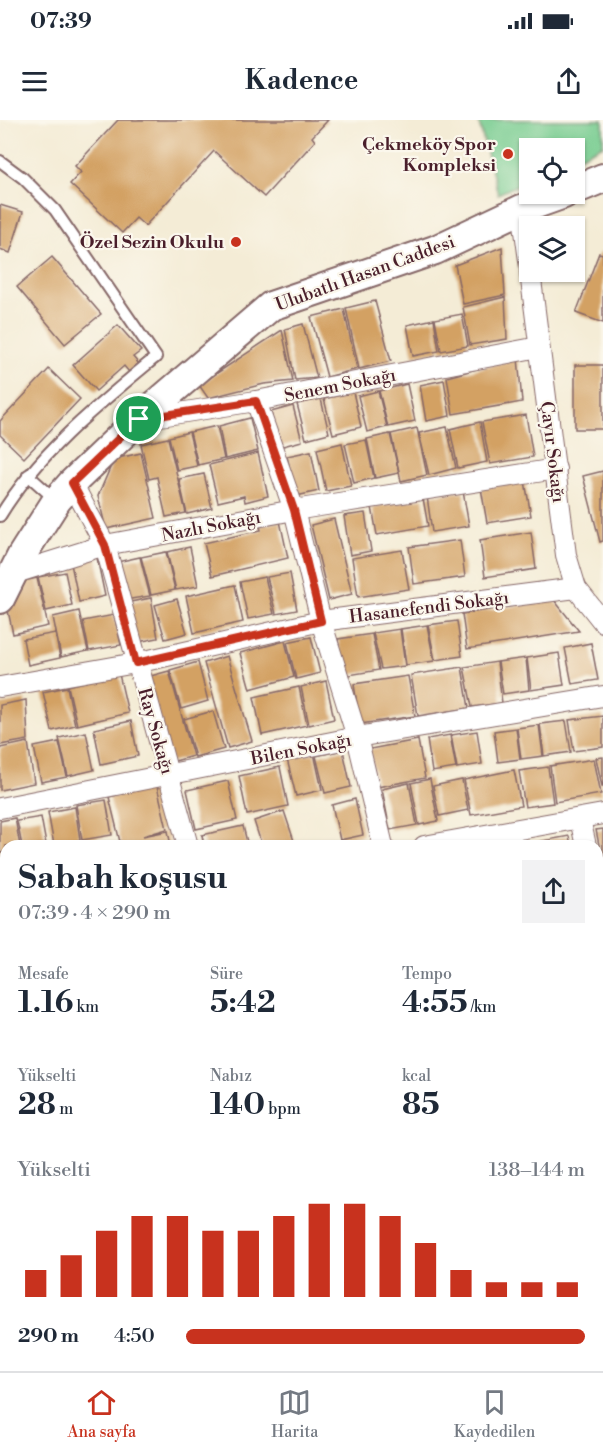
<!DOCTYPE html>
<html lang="tr">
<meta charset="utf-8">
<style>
:root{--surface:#fff;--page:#f2f2f3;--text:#1f2937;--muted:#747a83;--line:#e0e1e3;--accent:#c8321e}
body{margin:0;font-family:"Libre Bodoni",serif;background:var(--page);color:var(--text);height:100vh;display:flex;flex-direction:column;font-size:22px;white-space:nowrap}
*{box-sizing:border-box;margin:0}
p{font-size:20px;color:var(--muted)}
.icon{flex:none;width:33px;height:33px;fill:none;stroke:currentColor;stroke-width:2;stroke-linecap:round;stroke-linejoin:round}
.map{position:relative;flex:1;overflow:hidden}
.panel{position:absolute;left:0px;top:720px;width:603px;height:531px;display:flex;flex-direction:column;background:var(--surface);border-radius:18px 18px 0 0;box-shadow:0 2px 4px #0004}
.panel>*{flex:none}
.tools{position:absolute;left:519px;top:18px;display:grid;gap:12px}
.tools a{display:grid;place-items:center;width:66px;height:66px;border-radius:0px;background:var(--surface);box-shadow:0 2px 4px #0004;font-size:30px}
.pin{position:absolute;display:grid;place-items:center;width:51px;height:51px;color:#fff;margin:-26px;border:3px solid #fff;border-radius:50%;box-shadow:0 2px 6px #0007}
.round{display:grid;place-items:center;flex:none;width:63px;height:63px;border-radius:0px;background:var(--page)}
.overview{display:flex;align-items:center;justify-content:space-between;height:102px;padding:0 18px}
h1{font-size:33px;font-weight:700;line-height:45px}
.metrics{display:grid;grid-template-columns:repeat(3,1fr);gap:9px;height:102px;padding:6px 18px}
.metrics div{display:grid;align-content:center}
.metrics b{font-size:30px;font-weight:700}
.metrics small{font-size:16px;font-weight:400}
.metrics p{font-size:16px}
.chart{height:168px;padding:12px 18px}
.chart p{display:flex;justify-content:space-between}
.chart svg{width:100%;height:108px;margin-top:6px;stroke:var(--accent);stroke-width:6}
ul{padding:0 18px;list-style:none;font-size:20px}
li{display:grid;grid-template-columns:96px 72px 1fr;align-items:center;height:45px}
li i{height:15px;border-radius:8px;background:var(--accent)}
.status{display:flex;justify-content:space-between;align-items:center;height:42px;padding:0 30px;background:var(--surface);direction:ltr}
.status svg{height:16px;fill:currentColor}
header{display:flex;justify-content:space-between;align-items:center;height:78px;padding:0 18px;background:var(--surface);font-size:27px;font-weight:700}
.menu{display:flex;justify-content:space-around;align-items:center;height:84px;border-top:2px solid var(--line);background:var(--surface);font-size:16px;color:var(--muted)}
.menu a{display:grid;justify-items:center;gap:3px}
.menu .on{color:var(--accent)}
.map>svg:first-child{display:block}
.green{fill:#77cc90;stroke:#60765e;stroke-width:1.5}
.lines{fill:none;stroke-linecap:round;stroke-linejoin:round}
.stream{stroke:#77aee6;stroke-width:6}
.building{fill:#d3a164}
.lane-casing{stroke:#866767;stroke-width:14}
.street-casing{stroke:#866767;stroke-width:22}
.secondary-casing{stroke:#866767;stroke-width:32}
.lane{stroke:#fff;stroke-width:10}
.street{stroke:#fff;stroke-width:20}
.secondary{stroke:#fff;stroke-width:28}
.route-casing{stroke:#fff;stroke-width:12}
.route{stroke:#c8321e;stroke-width:8}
.poi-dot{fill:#c8321e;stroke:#fbf7ec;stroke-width:2}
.labels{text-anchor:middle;stroke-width:4.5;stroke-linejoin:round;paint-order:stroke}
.poi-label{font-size:18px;font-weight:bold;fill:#4a1f2b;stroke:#fbf7ec;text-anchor:end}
.street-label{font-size:18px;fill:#4a1f2b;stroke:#fbf7ec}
</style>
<div class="status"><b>07:39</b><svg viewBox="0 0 49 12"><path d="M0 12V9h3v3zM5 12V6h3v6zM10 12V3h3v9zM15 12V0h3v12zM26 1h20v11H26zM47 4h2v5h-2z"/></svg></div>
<header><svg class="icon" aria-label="menu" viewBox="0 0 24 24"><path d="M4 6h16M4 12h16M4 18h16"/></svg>Kadence<svg class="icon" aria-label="share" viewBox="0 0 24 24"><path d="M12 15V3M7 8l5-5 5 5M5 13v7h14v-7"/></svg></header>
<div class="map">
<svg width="603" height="1251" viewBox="0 0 603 1251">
<rect width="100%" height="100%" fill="#fbf7ec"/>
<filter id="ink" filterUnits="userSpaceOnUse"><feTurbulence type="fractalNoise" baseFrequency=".0167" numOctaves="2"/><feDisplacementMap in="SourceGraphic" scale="12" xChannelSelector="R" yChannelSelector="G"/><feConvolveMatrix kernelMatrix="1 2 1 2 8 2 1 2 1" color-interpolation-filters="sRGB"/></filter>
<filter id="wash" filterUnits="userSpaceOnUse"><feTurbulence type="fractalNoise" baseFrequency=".008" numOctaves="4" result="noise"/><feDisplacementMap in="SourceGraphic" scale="24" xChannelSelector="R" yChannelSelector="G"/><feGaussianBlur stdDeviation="1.35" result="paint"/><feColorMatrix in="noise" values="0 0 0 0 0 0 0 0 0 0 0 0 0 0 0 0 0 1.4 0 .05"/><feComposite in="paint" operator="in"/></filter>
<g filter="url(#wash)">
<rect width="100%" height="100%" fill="#f4ecd6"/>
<path class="green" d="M478 0H603V25L575 39 574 28H530L529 60 498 74Z"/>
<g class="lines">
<g class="stream">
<path d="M597 1104 603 1098"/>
<path d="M448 1251 454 1245"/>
</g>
</g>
<g id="blocks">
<g class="building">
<path d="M118 0H328L312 17 315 21 264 77 214 31 145 106 136 98 122 113 70 64 81 52 75 46Z"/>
<path d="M0 85 23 92 10 133 0 129Z"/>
<path d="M502 127 505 175 463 184 455 145Z"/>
<path d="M599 133 603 134V203L576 193Z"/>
<path d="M52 137 101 194 65 224 17 167Z"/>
<path d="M505 177 507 219 470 225 463 187Z"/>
<path d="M375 181 391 241 359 249 346 188Z"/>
<path d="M344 189 357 249 327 257 311 197Z"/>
<path d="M462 194 468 226 441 231 435 199Z"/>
<path d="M434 199 439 231 413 236 407 205Z"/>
<path d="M303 204 317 258 295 260 285 209Z"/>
<path d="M118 205 141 231 133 237 139 244 129 252 124 246 96 271 73 245Z"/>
<path d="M282 210 293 261 264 264 208 278 199 265Z"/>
<path d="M518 238 522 282 453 294 447 257Z"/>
<rect x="575" y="245" width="28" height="64"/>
<path d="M49 249 80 279 24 338 0 315V301Z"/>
<path d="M444 260 450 296 426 301 420 265Z"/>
<path d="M407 264 415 301 388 307 379 271Z"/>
<path d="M378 271 387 307 367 312 358 276Z"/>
<path d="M353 272 361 307 333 314 324 279Z"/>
<path d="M321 279 329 313 306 319 297 284Z"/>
<path d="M293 286 302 321 279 327 271 292Z"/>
<path d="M526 295 533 337 490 344 482 302Z"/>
<path d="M250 298 258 331 225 339 219 306Z"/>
<path d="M480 302 487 342 458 348 450 309Z"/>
<path d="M217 306 224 339 198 345 190 312Z"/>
<path d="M447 307 456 348 429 355 419 313Z"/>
<path d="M417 308 427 355 401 361 391 314Z"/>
<path d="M189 312 197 346 177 350 169 317Z"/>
<path d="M390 314 399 353 375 358 367 319Z"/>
<path d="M168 318 186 393 166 397 157 357 149 359 141 324Z"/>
<path d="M366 320 374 358 354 363 345 324Z"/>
<path d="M342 323 351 366 326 371 317 329Z"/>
<path d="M311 331 319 371 296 376 287 336Z"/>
<path d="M141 333 156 398 106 409 98 376 114 339Z"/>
<path d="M258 333 268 376 245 382 244 376 218 382 209 345Z"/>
<path d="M603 351V421L600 422 583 356Z"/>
<path d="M204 354 212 388 187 394 179 359Z"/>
<path d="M525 361 531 396 487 403 481 368Z"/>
<path d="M463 371 469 406 432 412 427 376Z"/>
<path d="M423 378 428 406 377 415 372 387Z"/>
<path d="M365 393 371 431 350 435 344 396Z"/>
<path d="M334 399 352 474 329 480 311 405Z"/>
<path d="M280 401 288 438 212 456 204 423 261 410 260 406Z"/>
<path d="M531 412 536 449 485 457 480 420Z"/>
<path d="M460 420 465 457 414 464 409 427Z"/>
<path d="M190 427 198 466 176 470 167 432Z"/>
<path d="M402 430 409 469 358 477 352 438Z"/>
<path d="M166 432 175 470 151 475 141 437Z"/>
<path d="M96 433 105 476 79 482 70 439Z"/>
<path d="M140 437 150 476 125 480 117 442Z"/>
<path d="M65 452 72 485 46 491 38 457Z"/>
<path d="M290 453 297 490 276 494 267 457Z"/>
<path d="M265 457 274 494 248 499 240 462Z"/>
<path d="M37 458 48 506 13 514 6 481 11 464Z"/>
<path d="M235 465 243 502 194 513 186 476Z"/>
<path d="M151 478 158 518 133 523 125 483Z"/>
<path d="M177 479 187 513 165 519 155 485Z"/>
<path d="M554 480 579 511 467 529 462 494Z"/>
<path d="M79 491 88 531 61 537 53 497Z"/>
<path d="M114 495 121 525 89 531 83 501Z"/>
<path d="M457 501 462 536 435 540 428 505Z"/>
<path d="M427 505 434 541 406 545 401 509Z"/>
<path d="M400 509 405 546 381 549 373 513Z"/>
<path d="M55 513 60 538 28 545 23 519Z"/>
<path d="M372 514 379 550 343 556 338 519Z"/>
<path d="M311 517 320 553 296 559 287 522Z"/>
<path d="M285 521 294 557 250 569 240 533Z"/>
<path d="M591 523 598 560 572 564 565 528Z"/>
<path d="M559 533 564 565 531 570 527 538Z"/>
<path d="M227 536 252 621 228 628 204 543Z"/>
<path d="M526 538 529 570 503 574 498 542Z"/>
<path d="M198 542 208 581 181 589 170 550Z"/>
<path d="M497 542 502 583 472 587 464 547Z"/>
<path d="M462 547 469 588 418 596 411 555Z"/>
<path d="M169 551 193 636 171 642 147 557Z"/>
<path d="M119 554 128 593 77 605 68 566Z"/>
<path d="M408 556 415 596 360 604 354 564Z"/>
<path d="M326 561 334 599 309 605 301 567Z"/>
<path d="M67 567 75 605 52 611 43 572Z"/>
<path d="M299 567 307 605 262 615 254 577Z"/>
<path d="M26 580 28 620 0 625V585Z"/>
<path d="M213 591 224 629 195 637 184 599Z"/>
<path d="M603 596V627L574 631 569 600Z"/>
<path d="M131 601 138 636 101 644 94 609Z"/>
<path d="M566 601 571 632 544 636 540 604Z"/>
<path d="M539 605 543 636 521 639 517 608Z"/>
<path d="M516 608 520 639 498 642 494 611Z"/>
<path d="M477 611 482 644 457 648 451 615Z"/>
<path d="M86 612 94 650 68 656 59 618Z"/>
<path d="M450 615 456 648 432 652 427 619Z"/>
<path d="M418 620 425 658 377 667 370 629Z"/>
<path d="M28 622 34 663 0 670V628Z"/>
<path d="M59 622 67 657 41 662 34 627Z"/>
<path d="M343 630 351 667 325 673 316 636Z"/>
<path d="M314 633 322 670 296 676 287 639Z"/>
<path d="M603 637V666H602L596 638Z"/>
<path d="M594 639 601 674 555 682 550 646Z"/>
<path d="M280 647 288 686 247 695 239 656Z"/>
<path d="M548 647 553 683 525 687 519 651Z"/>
<path d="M514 650 521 686 471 695 464 660Z"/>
<path d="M430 659 438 701 419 705 411 663Z"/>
<path d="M462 660 468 690 439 696 433 666Z"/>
<path d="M228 661 237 700 196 709 187 670Z"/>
<path d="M409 663 417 705 390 710 382 669Z"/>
<path d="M157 666 167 709 143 716 168 711 171 726H121L109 677Z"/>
<path d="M355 679 363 715 340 720 332 685Z"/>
<path d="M106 680 112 715 82 720 76 685Z"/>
<path d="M75 687 80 720 54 725 48 692Z"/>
<path d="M284 691 295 724 262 726 254 701Z"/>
<path d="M41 697 46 724 22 726 17 701Z"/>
<path d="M15 698 20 726H6V732L0 733V701Z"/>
<path d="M243 706 248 726H204L202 715Z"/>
<path d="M603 709V740H602L596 710Z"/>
<path d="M569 716 571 726H538L537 722Z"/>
<path d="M6 745V782L0 783V746Z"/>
<path d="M0 814 6 843V850L0 851Z"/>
<path d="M6 859V892L0 893V860Z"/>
<path d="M6 925V955H5L0 927Z"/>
<path d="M6 976V1014L0 1015V977Z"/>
<path d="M603 987V1030L597 1032V989Z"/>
<path d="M6 1097V1139L0 1140V1098Z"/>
<path d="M6 1163V1202L0 1203V1165Z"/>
<path d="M603 1181V1216L597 1201V1184Z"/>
<path d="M597 1207 603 1222V1229L597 1231Z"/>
<path d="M1 1214 6 1232V1245H10L11 1250 7 1251H0Z"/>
<path d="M603 1236V1251H595L593 1245H597V1238Z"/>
<path d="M143 1245H177V1246L144 1251Z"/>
<path d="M296 1245H312L314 1251H286L285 1249Z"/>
<path d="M335 1245H361L363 1251H336Z"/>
<path d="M363 1245H389L390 1251H365Z"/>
</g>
</g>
</g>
<g filter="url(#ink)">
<use href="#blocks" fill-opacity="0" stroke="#866767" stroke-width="1.5"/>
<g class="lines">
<defs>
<g id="lane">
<path d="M0 41 23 58 55 90 156 237C98 285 39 332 0 396"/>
<path d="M28 355 56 380"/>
</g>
<g id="street">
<path d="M522 89 530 148"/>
<path d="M530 152 566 435 576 468 603 502"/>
<path d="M256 281 294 390 321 501 357 617 383 726"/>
<path d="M141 299 256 281 539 227"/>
<path d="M72 363 105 425 188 726"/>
<path d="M12 454 105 425 294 390 556 349"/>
<path d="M0 567 136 543 321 501 576 468"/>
<path d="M0 688 357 617 603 576"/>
<path d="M580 699 586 726"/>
<path d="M424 726 603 694"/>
<path d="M597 778 603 806"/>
<path d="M0 802 6 801"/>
<path d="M0 914 6 912"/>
<path d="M597 934 603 933"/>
<path d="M0 1030 6 1029"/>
<path d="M597 1044 603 1043"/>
<path d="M0 1152 6 1151"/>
<path d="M597 1171 603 1168"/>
<path d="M128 1245 130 1251"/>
<path d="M326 1245 328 1251"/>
<path d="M51 1251 73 1245"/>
<path d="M246 1251 266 1245"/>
<path d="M494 1251 500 1245"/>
</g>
<g id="secondary">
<path d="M574 70 603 58"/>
<path d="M0 479 22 435 57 380 72 363 139 299 271 186 435 130 522 89 564 74"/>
</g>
</defs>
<use href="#lane" class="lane-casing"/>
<use href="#street" class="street-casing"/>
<use href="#secondary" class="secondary-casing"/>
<use href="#lane" class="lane"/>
<use href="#street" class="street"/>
<use href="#secondary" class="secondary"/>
</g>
</g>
<g class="lines" filter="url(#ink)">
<defs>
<path id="route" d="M256 281 294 390 321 501 136 543 105 425 72 363 139 299Z"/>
</defs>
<use href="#route" class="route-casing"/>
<use href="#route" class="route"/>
</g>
<g class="poi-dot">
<circle cx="508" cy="34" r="6"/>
<circle cx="236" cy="122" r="6"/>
</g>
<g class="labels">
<g class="poi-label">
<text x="496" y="30">Çekmeköy Spor<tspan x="496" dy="21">Kompleksi</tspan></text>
<text x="224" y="128">Özel Sezin Okulu</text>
</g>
<g class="street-label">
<text transform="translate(365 153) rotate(-20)" y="6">Ulubatlı Hasan Caddesi</text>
<text transform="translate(340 265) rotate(-11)" y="6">Senem Sokağı</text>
<text transform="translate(553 332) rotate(83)" y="6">Çayır Sokağı</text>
<text transform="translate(211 406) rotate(-11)" y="6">Nazlı Sokağı</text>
<text transform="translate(429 487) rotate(-7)" y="6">Hasanefendi Sokağı</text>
<text transform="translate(156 611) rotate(74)" y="6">Ray Sokağı</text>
<text transform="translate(301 629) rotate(-11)" y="6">Bilen Sokağı</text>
</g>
</g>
</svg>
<div class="tools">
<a><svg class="icon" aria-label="locate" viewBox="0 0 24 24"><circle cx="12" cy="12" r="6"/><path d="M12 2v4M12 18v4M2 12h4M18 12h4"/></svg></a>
<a><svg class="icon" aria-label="layers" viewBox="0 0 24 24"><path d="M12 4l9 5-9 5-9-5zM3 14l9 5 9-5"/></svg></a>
</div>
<div class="pin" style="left:139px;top:299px;background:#1e9e55"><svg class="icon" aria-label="arrive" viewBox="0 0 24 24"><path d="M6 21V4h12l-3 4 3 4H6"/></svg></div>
<section class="panel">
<div class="overview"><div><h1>Sabah koşusu</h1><p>07:39 · 4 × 290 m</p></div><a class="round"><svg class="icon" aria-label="share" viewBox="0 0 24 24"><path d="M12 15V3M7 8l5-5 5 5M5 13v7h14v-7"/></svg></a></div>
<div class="metrics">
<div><p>Mesafe</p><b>1.16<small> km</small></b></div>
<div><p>Süre</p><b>5:42</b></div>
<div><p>Tempo</p><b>4:55<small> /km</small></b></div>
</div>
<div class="metrics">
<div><p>Yükselti</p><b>28<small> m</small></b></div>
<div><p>Nabız</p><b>140<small> bpm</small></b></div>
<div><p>kcal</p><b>85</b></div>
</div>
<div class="chart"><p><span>Yükselti</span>138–144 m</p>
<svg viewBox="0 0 160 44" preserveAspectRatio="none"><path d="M5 44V33M15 44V27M25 44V17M35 44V11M45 44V11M55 44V17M65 44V17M75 44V11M85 44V6M95 44V6M105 44V11M115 44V22M125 44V33M135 44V38M145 44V38M155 44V38"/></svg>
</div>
<ul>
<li><b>290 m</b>4:50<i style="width:100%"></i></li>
</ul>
</section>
</div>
<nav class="menu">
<a class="on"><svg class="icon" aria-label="home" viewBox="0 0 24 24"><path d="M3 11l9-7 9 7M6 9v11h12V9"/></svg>Ana sayfa</a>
<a><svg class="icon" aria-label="map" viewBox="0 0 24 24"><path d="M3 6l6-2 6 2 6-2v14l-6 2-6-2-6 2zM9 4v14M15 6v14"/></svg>Harita</a>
<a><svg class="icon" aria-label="saved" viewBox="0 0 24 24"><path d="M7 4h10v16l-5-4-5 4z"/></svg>Kaydedilen</a>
</nav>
